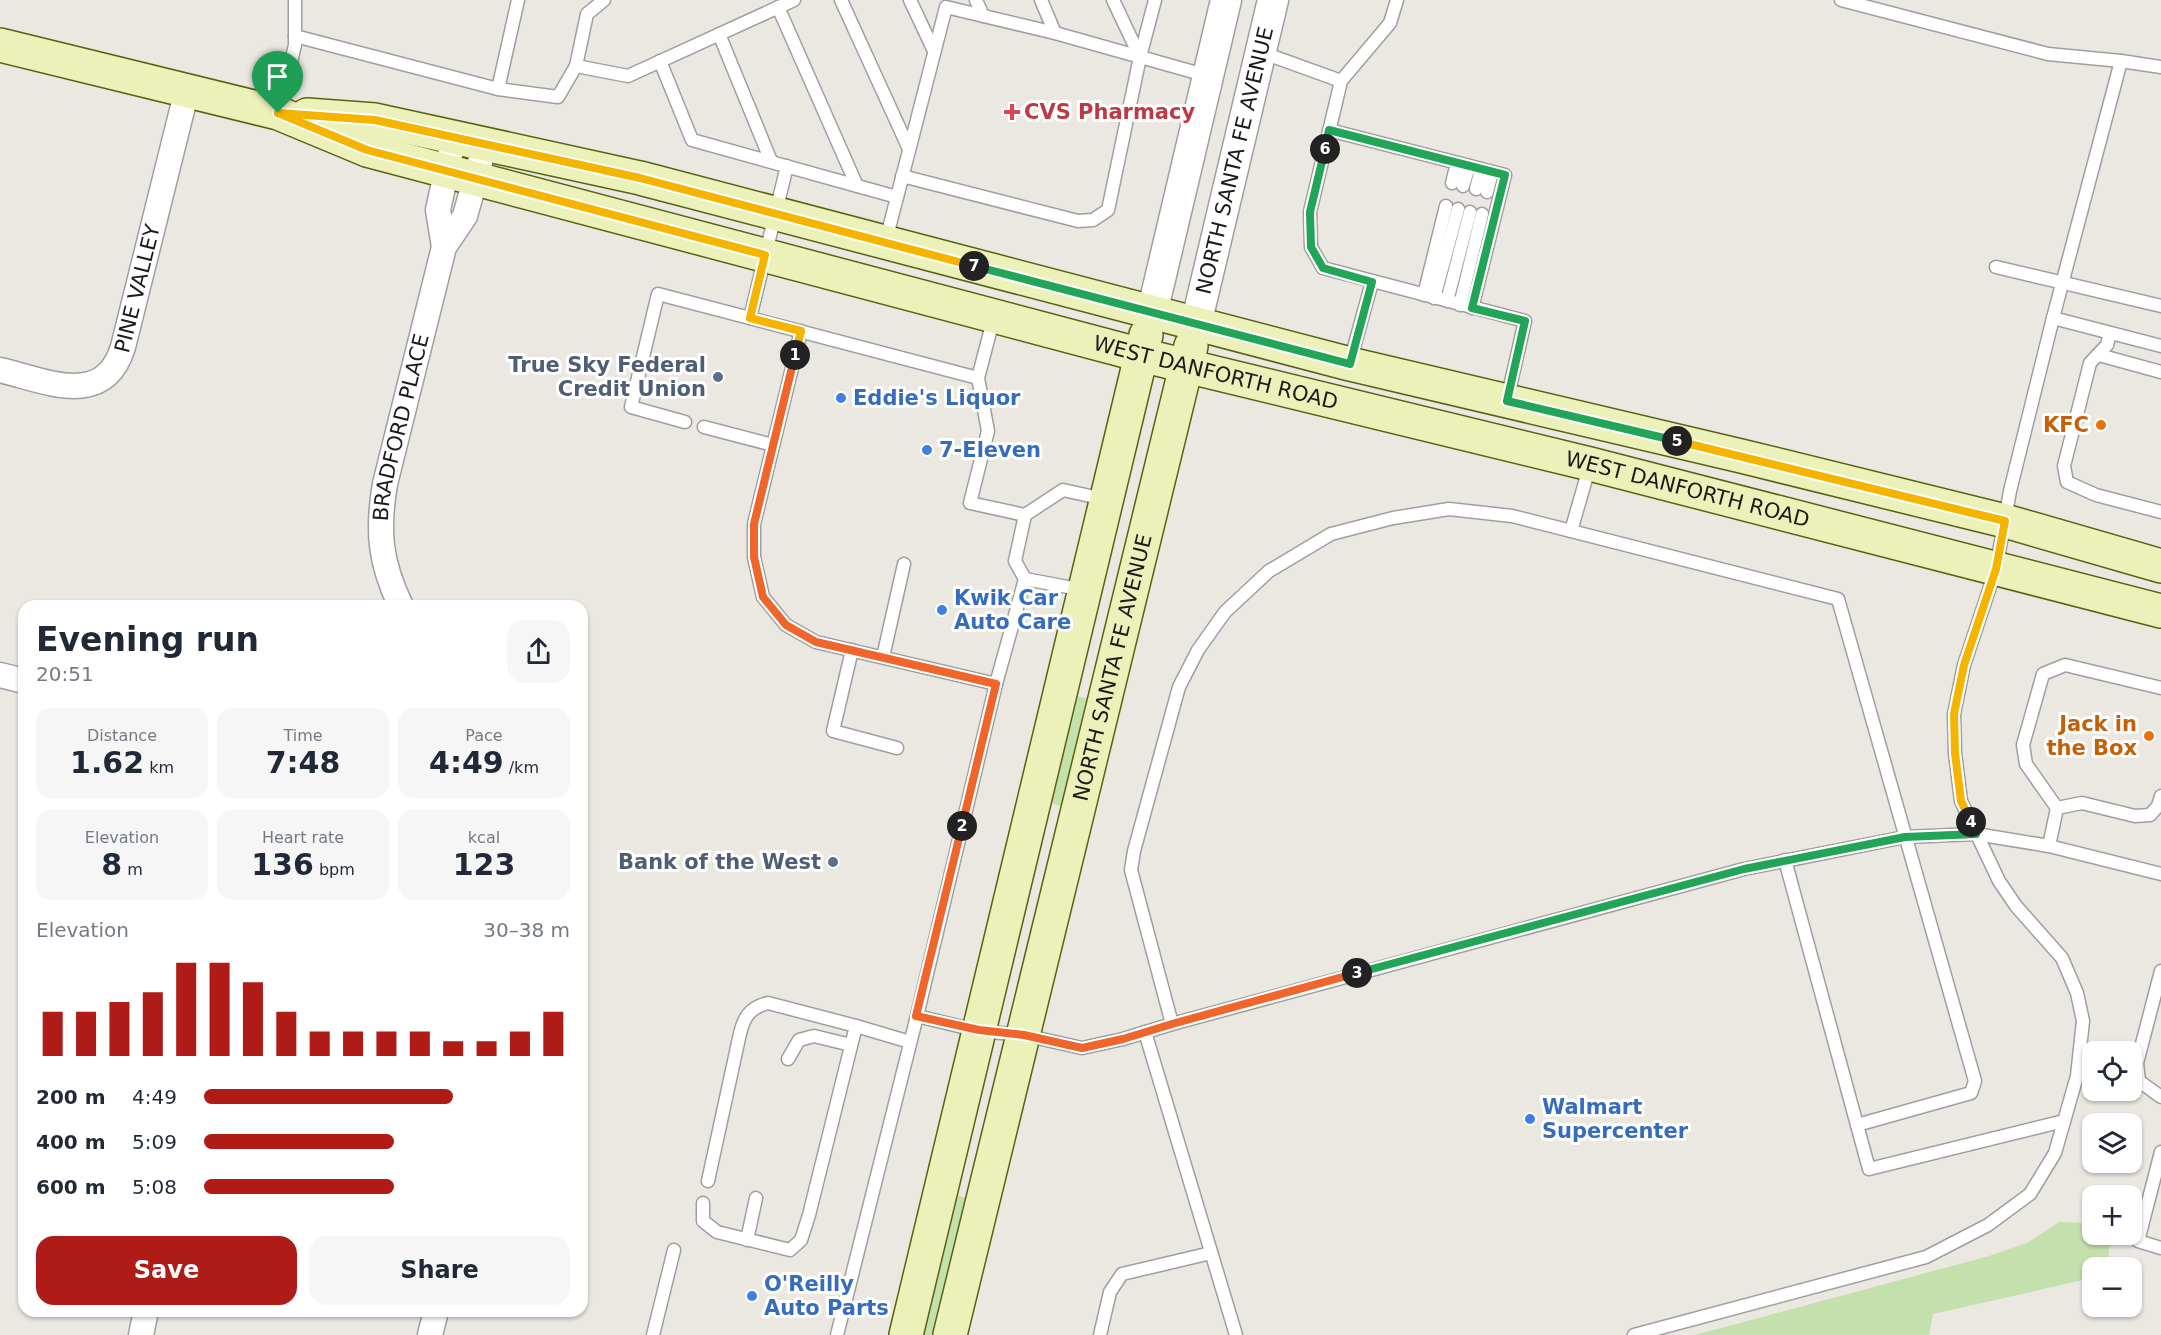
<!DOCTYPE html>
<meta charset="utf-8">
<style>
:root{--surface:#fff;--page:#f6f6f7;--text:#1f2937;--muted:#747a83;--accent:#af1b17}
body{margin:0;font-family:"DejaVu Sans",sans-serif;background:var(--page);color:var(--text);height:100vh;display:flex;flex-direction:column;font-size:22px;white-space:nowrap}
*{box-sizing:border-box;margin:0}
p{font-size:20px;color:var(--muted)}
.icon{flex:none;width:33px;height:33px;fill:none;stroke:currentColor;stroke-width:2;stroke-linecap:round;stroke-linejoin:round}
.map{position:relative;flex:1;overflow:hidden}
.drawer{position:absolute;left:18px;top:600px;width:570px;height:717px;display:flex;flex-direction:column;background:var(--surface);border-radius:18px;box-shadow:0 2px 4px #0004}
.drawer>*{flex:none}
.fabs{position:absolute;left:2082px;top:1041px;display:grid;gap:12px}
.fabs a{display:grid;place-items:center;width:60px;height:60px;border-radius:12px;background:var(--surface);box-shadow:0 2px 4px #0004;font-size:30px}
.pin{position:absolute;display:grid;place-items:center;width:51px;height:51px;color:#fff;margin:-62px -26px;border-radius:50% 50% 50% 0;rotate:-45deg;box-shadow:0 0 6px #0007}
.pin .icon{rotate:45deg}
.km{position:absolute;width:30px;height:30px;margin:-15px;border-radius:50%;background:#222;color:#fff;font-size:16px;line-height:30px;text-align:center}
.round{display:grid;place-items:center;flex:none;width:63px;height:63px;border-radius:18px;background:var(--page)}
.summary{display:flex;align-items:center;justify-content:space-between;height:102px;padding:0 18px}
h1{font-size:33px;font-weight:700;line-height:45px}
.metrics{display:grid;grid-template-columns:repeat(3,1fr);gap:9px;height:102px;padding:6px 18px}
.metrics div{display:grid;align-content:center;border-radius:15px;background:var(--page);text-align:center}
.metrics b{font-size:30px;font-weight:700}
.metrics small{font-size:16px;font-weight:400}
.metrics p{font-size:16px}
.chart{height:168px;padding:12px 18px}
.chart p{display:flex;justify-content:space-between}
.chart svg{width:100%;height:108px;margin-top:6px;stroke:var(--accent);stroke-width:6}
.action{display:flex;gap:12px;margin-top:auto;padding:12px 18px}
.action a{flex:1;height:69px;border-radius:18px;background:var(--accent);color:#fff;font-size:24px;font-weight:700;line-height:69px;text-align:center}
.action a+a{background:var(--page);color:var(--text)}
ul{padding:0 18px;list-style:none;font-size:20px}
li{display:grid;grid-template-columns:96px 72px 1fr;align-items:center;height:45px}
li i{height:15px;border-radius:8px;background:var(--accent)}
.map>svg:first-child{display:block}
.grass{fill:#c4e0ac}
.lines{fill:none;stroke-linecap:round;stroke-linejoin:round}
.service-casing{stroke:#9f9f9f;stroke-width:15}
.minor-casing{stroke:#9f9f9f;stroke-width:27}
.tertiary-casing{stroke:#9f9f9f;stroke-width:33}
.secondary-casing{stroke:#586311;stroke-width:36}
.service{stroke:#fff;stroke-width:12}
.minor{stroke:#fff;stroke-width:24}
.tertiary{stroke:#fff;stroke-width:30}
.secondary{stroke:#ecf1b9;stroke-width:33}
.split-1-casing{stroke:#fff;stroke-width:12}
.split-2-casing{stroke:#fff;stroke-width:12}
.split-3-casing{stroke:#fff;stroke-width:12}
.split-4-casing{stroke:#fff;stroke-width:12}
.split-5-casing{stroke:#fff;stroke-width:12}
.split-6-casing{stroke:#fff;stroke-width:12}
.split-7-casing{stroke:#fff;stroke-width:12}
.split-8-casing{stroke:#fff;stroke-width:12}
.split-1{stroke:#f5b400;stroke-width:8}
.split-2{stroke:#f0652b;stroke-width:8}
.split-3{stroke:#f0652b;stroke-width:8}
.split-4{stroke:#22a559;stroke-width:8}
.split-5{stroke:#f5b400;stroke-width:8}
.split-6{stroke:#22a559;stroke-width:8}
.split-7{stroke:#22a559;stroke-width:8}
.split-8{stroke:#f5b400;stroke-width:8}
.health-dot{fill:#e0444e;stroke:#fff;stroke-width:2}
.service-dot{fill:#5c6f8a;stroke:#fff;stroke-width:2}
.shop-dot{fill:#3f7fe0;stroke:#fff;stroke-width:2}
.food-dot{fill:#e8710a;stroke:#fff;stroke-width:2}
.labels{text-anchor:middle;stroke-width:6;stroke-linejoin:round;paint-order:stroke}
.health-label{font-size:21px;font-weight:bold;fill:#be3a42;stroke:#fff;text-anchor:start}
.street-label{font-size:21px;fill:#1b1b1b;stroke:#fff}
.service-label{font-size:21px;font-weight:bold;fill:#4e5e75;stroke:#fff;text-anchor:end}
.shop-label{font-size:21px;font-weight:bold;fill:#366cbe;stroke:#fff;text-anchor:start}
.food-label{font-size:21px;font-weight:bold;fill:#c56008;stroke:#fff;text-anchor:end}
</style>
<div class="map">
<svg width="2161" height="1335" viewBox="0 0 2161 1335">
<rect width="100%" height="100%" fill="#ebe8e1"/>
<g class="grass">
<path d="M1072 695 1091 699 1065 807 1046 802Z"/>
<path d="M952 1194 971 1199 937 1335H918Z"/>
<path d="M2059 1222 2092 1223V1234L2110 1235 2108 1267 2092 1268V1278L1933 1314 1929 1335H1695L1989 1256 2027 1243Z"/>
</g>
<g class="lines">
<defs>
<g id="service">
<path d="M604 0 587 14 576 66 628 76 794 0"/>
<path d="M841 0 909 149"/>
<path d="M910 0 934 51"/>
<path d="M976 0 983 16"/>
<path d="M1041 0 1055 33"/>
<path d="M1113 0 1140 57"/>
<path d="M1397 0 1390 23 1341 81 1310 212 1311 247 1323 268 1525 321 1507 400"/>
<path d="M1841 0 2048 54 2121 61 2161 67"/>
<path d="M778 7 857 186"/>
<path d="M719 34 771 161"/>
<path d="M295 36 498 89 518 0"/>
<path d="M1261 52 1341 81"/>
<path d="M660 61 692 140 897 197"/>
<path d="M498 89 558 97 576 66"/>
<path d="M279 111 295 45V0"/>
<path d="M1329 130 1505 175 1472 308"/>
<path d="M902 176 1078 221 1093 220 1108 210 1140 57 1155 0"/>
<path d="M1452 183 1457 163"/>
<path d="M1463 186 1469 166"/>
<path d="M1476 189 1481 169"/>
<path d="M1487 192 1492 172"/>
<path d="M886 240 946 7 1055 33 1208 76"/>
<path d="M1996 267 2161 306"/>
<path d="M1424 295 1446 206"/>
<path d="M1434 298 1458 209"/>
<path d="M1447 301 1470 212"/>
<path d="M1460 305 1482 214"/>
<path d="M750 318 787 166"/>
<path d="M2053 318 2161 346"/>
<path d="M801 331 754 524V557L763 597 786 625 816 642 996 684"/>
<path d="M2110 333 2107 345 2090 363 2064 466 2067 482 2096 495 2161 512"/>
<path d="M2099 355 2161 372"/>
<path d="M1350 362 1372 282"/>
<path d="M978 378 988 431 970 503 1025 515 1063 490 1104 499"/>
<path d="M685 422 631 407 658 294 978 378 994 317"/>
<path d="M704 427 773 445"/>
<path d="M1571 531 1590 465"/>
<path d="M1025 579 1015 561 1025 515"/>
<path d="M852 650 833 731 897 748"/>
<path d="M883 657 904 564"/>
<path d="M2057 808 2082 803 2135 816 2150 815 2158 806 2161 796"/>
<path d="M2049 846 2057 808 2026 764 2023 745 2043 674 2065 665 2161 688"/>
<path d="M2161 971 2137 1063 2139 1081 2161 1097"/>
<path d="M917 1016 979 1031 1024 1035 1082 1048 1123 1039 1172 1024 1744 869 1905 837 1976 834 2049 846 2161 874"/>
<path d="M1172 1024 1131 870 1134 851 1179 687 1198 650 1225 612 1269 571 1331 534 1393 518 1449 509 1512 516 1838 599 1975 1081 1971 1093 1857 1125 1785 860"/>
<path d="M1145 1032 1236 1335"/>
<path d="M788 1059 799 1040 814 1036 851 1045"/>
<path d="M1857 1125 1869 1169 2064 1121"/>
<path d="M2161 1152 2138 1241 2161 1248"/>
<path d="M708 1181 739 1038C743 1019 748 1008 768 1003L856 1026"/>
<path d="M703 1203V1221L717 1232 790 1250 801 1240 809 1215 856 1026 910 1042"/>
<path d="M747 1240 756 1198"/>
<path d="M653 1335 674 1250"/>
<path d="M837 1335 917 1016 996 684 1025 579 1084 590"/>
<path d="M1100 1335 1110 1292 1122 1274 1211 1253"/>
<path d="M1634 1335 1926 1257 1988 1225 2030 1194 2055 1153 2077 1076 2083 1021 2077 993 2062 958 2016 906 1999 881 1961 801 1955 753 1954 714 1964 665 1996 569 2010 491 2053 318 2121 61"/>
</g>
<g id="minor">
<path d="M444 247 438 210 450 155"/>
<path id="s1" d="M0 370C46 381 104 409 123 347L187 90"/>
<path id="s2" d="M401 606C380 563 377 531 385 484L444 247 465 216 485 144"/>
<path d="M0 675 24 681"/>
<path d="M141 1335 146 1311"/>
<path d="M430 1335 436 1311"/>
</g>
<g id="tertiary">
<path d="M1152 313 1226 0"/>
<path id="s3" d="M1196 324 1273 0"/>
</g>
<g id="secondary">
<path id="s4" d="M0 45 278 113 367 150 1141 355 1590 464 2161 611"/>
<path d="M307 115 375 120 640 178 1350 364 1741 456 2005 521 2161 566"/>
<path d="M906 1335 1146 335"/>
<path id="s5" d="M950 1335 1191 346"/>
</g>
</defs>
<use href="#service" class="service-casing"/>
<use href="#minor" class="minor-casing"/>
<use href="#tertiary" class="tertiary-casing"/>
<use href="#secondary" class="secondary-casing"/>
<use href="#service" class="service"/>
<use href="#minor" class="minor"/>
<use href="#tertiary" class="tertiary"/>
<use href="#secondary" class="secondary"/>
</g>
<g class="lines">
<defs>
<path id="split-1" d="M278 113 367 150 765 255 750 318 801 331 795 355"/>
<path id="split-2" d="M795 355 754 524V557L763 597 786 625 816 642 996 684 962 826"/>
<path id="split-3" d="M962 826 916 1016 979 1030 1024 1035 1082 1048 1123 1039 1172 1024 1357 973"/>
<path id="split-4" d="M1357 973 1744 869 1905 837 1976 834 1971 822"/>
<path id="split-5" d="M1677 441 2005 521 1996 569 1964 665 1954 714 1955 753 1961 801 1971 822"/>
<path id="split-6" d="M1325 149 1329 130 1505 175 1472 308 1525 321 1507 401 1677 441"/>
<path id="split-7" d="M974 266 1350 364 1372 282 1323 268 1311 247 1310 212 1325 149"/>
<path id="split-8" d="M278 113 375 120 640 178 974 266"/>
</defs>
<use href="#split-1" class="split-1-casing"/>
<use href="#split-2" class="split-2-casing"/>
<use href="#split-3" class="split-3-casing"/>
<use href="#split-4" class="split-4-casing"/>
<use href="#split-5" class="split-5-casing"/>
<use href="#split-6" class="split-6-casing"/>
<use href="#split-7" class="split-7-casing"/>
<use href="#split-8" class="split-8-casing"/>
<use href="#split-1" class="split-1"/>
<use href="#split-2" class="split-2"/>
<use href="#split-3" class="split-3"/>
<use href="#split-4" class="split-4"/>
<use href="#split-5" class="split-5"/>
<use href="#split-6" class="split-6"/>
<use href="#split-7" class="split-7"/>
<use href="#split-8" class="split-8"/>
</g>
<path class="health-dot" d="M1009 103h6v6h6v6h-6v6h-6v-6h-6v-6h6z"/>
<g class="service-dot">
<circle cx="718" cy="377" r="6"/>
<circle cx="833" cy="862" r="6"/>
</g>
<g class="shop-dot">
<circle cx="841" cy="398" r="6"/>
<circle cx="927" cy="450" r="6"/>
<circle cx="942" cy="610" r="6"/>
<circle cx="1530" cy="1119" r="6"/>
<circle cx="752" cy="1296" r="6"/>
</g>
<g class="food-dot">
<circle cx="2101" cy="425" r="6"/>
<circle cx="2149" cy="736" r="6"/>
</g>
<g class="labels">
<g class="health-label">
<text x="1024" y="119">CVS Pharmacy</text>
</g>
<g class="street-label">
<text dy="7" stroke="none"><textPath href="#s3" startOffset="168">NORTH SANTA FE AVENUE</textPath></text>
<text dy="7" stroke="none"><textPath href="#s1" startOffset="204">PINE VALLEY</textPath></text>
<text dy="7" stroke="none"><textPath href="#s4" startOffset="1260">WEST DANFORTH ROAD</textPath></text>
<text dy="7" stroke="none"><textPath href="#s2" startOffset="184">BRADFORD PLACE</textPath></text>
<text dy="7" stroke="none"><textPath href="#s4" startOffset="1746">WEST DANFORTH ROAD</textPath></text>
<text dy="7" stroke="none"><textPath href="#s5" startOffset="687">NORTH SANTA FE AVENUE</textPath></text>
</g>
<g class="service-label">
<text x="706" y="372">True Sky Federal<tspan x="706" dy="24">Credit Union</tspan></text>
<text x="821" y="869">Bank of the West</text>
</g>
<g class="shop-label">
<text x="853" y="405">Eddie's Liquor</text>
<text x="939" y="457">7-Eleven</text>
<text x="954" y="605">Kwik Car<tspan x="954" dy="24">Auto Care</tspan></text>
<text x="1542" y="1114">Walmart<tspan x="1542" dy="24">Supercenter</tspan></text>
<text x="764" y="1291">O'Reilly<tspan x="764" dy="24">Auto Parts</tspan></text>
</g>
<g class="food-label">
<text x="2089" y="432">KFC</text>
<text x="2137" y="731">Jack in<tspan x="2137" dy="24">the Box</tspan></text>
</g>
</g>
</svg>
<div class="fabs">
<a><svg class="icon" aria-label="locate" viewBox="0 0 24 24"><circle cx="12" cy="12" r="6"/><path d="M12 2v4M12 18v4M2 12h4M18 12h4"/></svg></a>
<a><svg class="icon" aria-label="layers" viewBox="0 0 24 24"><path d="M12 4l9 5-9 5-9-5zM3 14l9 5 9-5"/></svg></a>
<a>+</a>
<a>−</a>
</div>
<div class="pin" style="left:278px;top:113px;background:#1e9e55"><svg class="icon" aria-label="arrive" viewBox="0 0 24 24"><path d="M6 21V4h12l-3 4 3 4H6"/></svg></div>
<b class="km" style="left:795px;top:355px">1</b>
<b class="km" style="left:962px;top:826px">2</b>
<b class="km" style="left:1357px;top:973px">3</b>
<b class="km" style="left:1971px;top:822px">4</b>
<b class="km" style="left:1677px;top:441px">5</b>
<b class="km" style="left:1325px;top:149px">6</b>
<b class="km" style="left:974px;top:266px">7</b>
<section class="drawer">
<div class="summary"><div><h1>Evening run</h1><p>20:51</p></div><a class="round"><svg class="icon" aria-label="share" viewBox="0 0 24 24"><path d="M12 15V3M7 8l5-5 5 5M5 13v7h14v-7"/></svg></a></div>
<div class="metrics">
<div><p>Distance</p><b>1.62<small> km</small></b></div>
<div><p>Time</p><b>7:48</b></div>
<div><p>Pace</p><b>4:49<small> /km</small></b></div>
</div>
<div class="metrics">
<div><p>Elevation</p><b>8<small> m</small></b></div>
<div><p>Heart rate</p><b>136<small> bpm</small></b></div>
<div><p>kcal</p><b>123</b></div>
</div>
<div class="chart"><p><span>Elevation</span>30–38 m</p>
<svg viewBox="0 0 160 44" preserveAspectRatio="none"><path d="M5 44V26M15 44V26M25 44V22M35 44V18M45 44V6M55 44V6M65 44V14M75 44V26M85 44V34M95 44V34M105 44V34M115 44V34M125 44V38M135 44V38M145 44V34M155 44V26"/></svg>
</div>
<ul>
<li><b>200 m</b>4:49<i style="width:68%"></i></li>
<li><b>400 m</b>5:09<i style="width:52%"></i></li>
<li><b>600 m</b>5:08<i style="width:52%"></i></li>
</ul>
<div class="action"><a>Save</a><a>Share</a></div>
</section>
</div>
